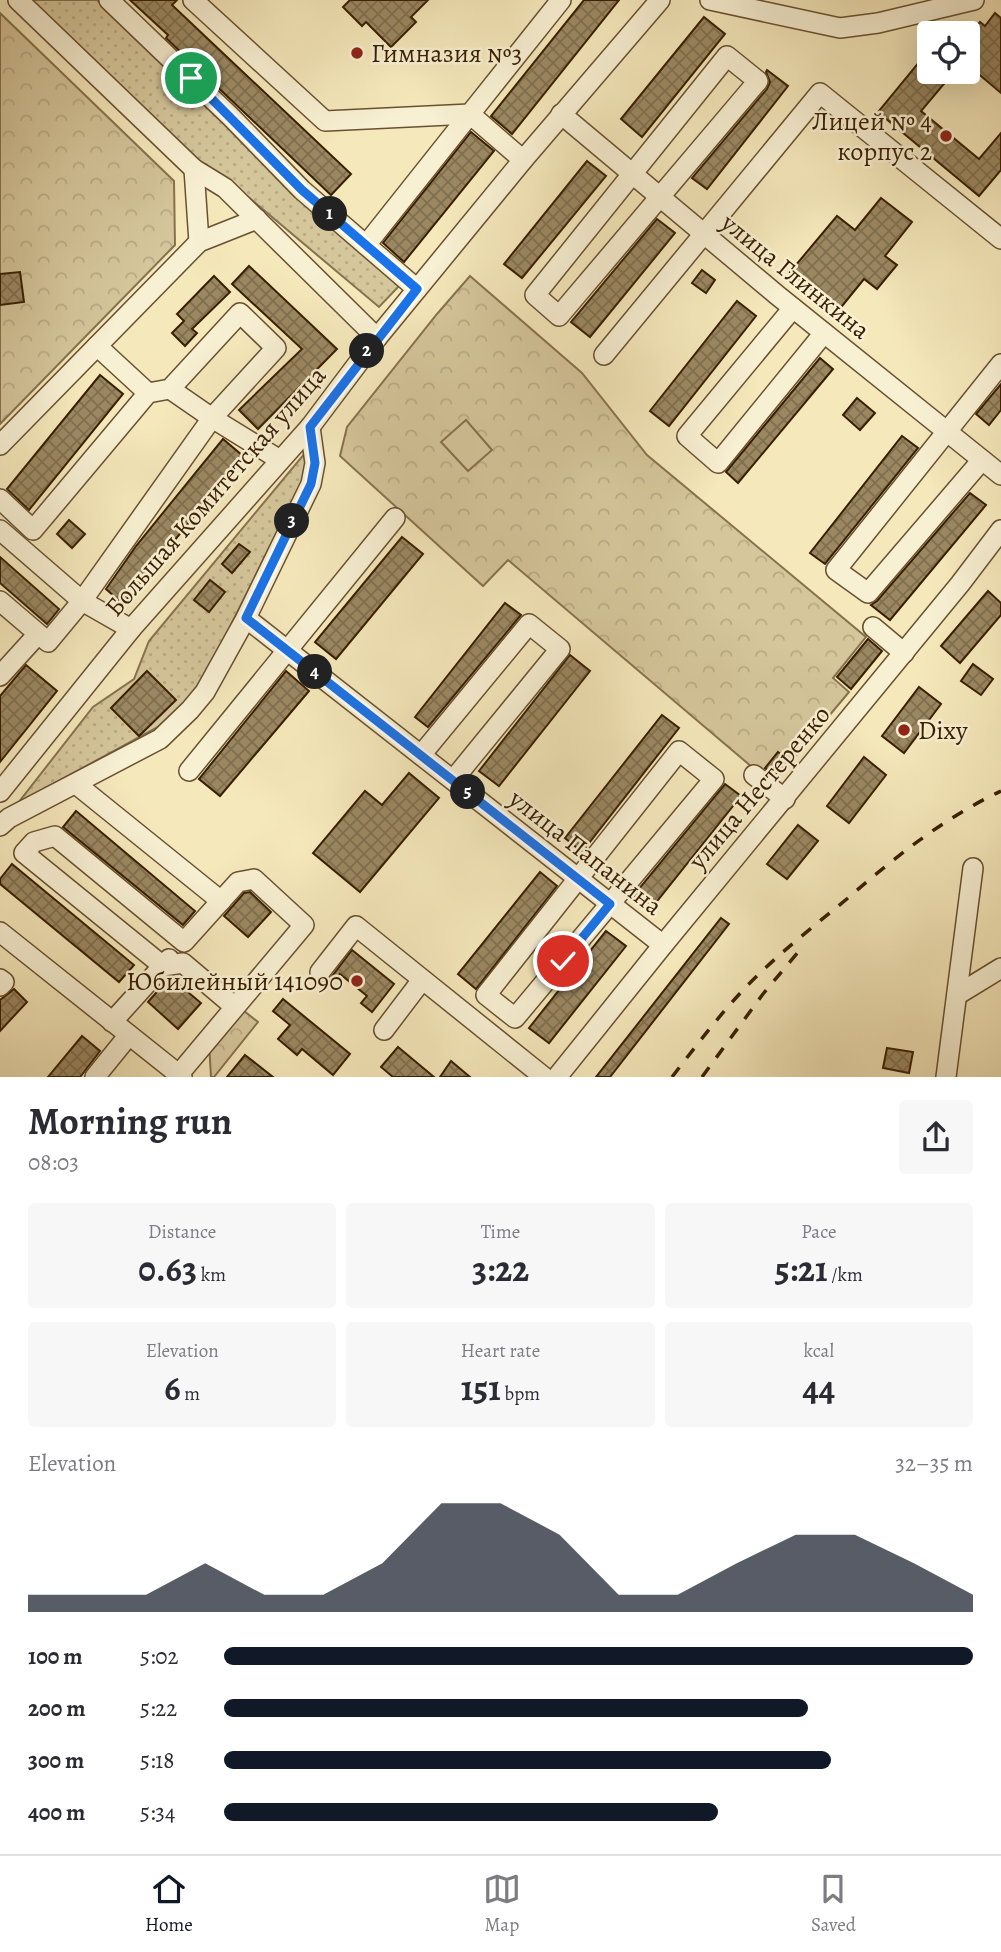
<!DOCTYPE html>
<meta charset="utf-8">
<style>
:root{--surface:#fff;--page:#f7f7f7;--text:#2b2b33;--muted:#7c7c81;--line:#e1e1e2;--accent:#111827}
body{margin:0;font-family:Alegreya,serif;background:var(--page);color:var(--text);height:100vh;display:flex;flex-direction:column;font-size:26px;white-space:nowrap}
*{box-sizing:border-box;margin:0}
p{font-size:23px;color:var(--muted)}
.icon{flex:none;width:38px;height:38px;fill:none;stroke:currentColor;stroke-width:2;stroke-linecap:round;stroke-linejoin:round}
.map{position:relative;height:1077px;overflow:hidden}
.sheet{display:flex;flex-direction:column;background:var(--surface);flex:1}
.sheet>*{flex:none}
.controls{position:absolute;left:917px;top:21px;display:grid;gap:14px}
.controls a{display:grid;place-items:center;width:63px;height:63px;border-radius:7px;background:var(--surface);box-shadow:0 7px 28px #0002;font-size:35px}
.pin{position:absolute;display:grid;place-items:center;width:60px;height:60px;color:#fff;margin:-30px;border:4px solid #fff;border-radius:50%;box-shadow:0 2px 7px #0007}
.km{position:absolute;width:35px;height:35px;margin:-18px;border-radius:50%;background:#222;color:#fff;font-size:19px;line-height:35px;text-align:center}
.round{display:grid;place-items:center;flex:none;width:74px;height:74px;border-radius:7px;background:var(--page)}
.overview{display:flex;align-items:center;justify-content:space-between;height:119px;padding:0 28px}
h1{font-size:38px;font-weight:700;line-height:52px}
.metrics{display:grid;grid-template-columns:repeat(3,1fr);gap:10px;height:119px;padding:7px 28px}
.metrics div{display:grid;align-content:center;border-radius:7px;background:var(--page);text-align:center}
.metrics b{font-size:35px;font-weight:700}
.metrics small{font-size:19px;font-weight:400}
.metrics p{font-size:19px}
.chart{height:196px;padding:14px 28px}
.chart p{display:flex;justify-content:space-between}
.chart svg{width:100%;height:126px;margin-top:7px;fill:var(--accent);opacity:.7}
ul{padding:0 28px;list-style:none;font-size:23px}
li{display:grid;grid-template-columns:112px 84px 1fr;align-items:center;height:52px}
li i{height:18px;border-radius:9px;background:var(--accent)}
.menu{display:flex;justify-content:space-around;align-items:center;height:98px;border-top:2px solid var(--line);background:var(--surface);font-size:19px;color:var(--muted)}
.menu a{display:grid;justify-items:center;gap:4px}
.menu .on{color:var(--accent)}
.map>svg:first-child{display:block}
.grass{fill:url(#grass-dots);stroke:#87724e;stroke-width:2}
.forest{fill:url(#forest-crowns);stroke:#87724e;stroke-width:2}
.pitch{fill:#d5c69b;stroke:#87724e;stroke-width:2}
.building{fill:url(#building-cross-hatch);stroke:#391f01;stroke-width:2}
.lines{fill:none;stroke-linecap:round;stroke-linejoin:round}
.minor-casing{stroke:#685130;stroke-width:22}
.minor{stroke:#f8f0d3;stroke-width:19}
.rail{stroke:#391f01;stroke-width:3.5;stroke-dasharray:12 12;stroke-linecap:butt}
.route-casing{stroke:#fff;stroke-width:14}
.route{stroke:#1a73e8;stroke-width:9}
.poi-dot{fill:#8f2418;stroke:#f8f0d3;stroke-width:2.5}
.labels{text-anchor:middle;stroke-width:5;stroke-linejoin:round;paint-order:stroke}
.poi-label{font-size:26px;fill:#391f01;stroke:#f8f0d3;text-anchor:start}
.street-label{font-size:26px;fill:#391f01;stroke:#f8f0d3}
</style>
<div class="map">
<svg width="1001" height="1077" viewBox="0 0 1001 1077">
<defs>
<pattern id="grass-dots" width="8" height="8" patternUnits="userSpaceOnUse" patternTransform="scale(1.75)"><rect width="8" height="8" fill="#d5c69b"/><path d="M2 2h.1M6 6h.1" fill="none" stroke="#b8aa84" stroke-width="1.8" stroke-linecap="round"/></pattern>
<pattern id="forest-crowns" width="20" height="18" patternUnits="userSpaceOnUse" patternTransform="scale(1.75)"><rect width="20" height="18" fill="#d5c69b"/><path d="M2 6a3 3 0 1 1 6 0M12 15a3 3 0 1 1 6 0" fill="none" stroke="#b8aa84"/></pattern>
<pattern id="building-cross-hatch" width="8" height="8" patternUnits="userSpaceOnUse" patternTransform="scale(1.75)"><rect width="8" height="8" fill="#9b8862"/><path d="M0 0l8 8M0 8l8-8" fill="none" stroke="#7f6f4e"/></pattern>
</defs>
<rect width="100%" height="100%" fill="#f5e8bb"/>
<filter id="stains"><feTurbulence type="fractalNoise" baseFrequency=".00286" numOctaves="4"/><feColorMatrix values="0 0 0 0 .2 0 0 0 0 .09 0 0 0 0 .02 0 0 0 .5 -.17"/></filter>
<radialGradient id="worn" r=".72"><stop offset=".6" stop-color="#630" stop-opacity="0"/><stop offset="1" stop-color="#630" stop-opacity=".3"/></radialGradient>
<g class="grass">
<path d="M30 0H97L224 121 298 199 399 286 379 307 241 191 194 159Z"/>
<path d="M305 453 306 467 301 484 198 691 158 727 18 803 93 707 134 679 149 641Z"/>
</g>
<g class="forest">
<path d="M0 13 174 181 175 245 0 424Z"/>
<path d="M470 276 582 373 647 455 866 637 833 678 849 692 772 784 508 560 483 586 340 456 347 427 437 314Z"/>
<path d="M239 1007 258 1022 214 1077H211L209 1043Z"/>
</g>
<path class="pitch" d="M466 420 492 450 468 471 441 442Z"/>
<g class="building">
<path d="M130 0H177L172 5 351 174 331 195 166 38 168 35Z"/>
<path d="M350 0H428L411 17 416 22 391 47 366 22 362 26 343 7Z"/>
<path d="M584 0H619L512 134 491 116Z"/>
<path d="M995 13 1001 18V93L968 65V37L980 22 985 26Z"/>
<path d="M704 17 725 34 642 137 621 119Z"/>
<path d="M929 50V72H954L921 111 979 159 1001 133V170L979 196 878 112Z"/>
<path d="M767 70 788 86 707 189 692 178 767 89 770 82 766 72Z"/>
<path d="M471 132 494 151 404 262 383 243Z"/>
<path d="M587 161 606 176 522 278 504 264Z"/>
<path d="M881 198 912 222 885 256 897 265 877 289 864 279 838 311 790 272 837 216 855 230Z"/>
<path d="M657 219 675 233 590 337 571 322Z"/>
<path d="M249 266 337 349 258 429 239 410 302 349 232 284Z"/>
<path d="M702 270 715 280 706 293 692 283Z"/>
<path d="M20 272 24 302 0 305V274Z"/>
<path d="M214 276 230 292 192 329 197 333 185 346 172 333 184 321 177 314Z"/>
<path d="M737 301 756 316 669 426 650 411Z"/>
<path d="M820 358 833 369 738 483 726 472Z"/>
<path d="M100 375 123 394 29 510 7 489Z"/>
<path d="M1001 384V410L989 425 976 414Z"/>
<path d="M857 398 875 413 860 430 843 415Z"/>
<path d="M902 436 918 448 825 564 810 553Z"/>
<path d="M223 439 243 456 123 604 106 589 136 546Z"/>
<path d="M970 493 986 505 890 620 871 605 877 601Z"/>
<path d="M69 520 85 534 72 548 57 534Z"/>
<path d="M402 537 423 554 336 659 315 642Z"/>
<path d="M239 544 250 552 232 573 222 564Z"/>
<path d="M0 557 59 609 47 624 0 583Z"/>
<path d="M210 580 225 592 209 612 194 600Z"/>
<path d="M988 591 1001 603V615L960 663 941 646Z"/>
<path d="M505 603 521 615 428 727 415 717Z"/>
<path d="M868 639 882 651 851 689 837 677Z"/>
<path d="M570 655 590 671 499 786 479 771Z"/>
<path d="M973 664 993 679 981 695 961 681Z"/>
<path d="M26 665 57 691 0 762V696Z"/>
<path d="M147 671 176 700 139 736 111 708Z"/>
<path d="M286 671 309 691 220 796 199 779Z"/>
<path d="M919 687 941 704 904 753 882 736Z"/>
<path d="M662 715 679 728 582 852 565 838Z"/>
<path d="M778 752 788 760 775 776 765 768Z"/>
<path d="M864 757 886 775 849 823 827 806Z"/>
<path d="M409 773 439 798 360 892 313 853 365 791 382 805Z"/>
<path d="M725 784 741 796 650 910 633 896Z"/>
<path d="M76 811 195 911 183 925 63 827Z"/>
<path d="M798 825 818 841 787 879 767 864Z"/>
<path d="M12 864 134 965 119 982 0 884V879Z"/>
<path d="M540 872 557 886 476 989 458 974Z"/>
<path d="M250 892 271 912 248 937 224 916 244 893Z"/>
<path d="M721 918 729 924 610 1077H596Z"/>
<path d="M606 931 626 946 549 1043 529 1028Z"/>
<path d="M352 950 394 984 372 1012 361 1003 367 996 340 974 334 981 330 979Z"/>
<path d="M170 977 201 1003 178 1029 148 1002Z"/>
<path d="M14 989 27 1002 0 1031V1000Z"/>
<path d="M283 999 350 1054 333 1075 302 1049 297 1055 278 1039 290 1025 273 1011Z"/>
<path d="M82 1036 100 1051 84 1072 80 1077H48Z"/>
<path d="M398 1047 434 1077H393L381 1067Z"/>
<path d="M887 1048 913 1052 909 1073 883 1068Z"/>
<path d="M245 1055 273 1077H227Z"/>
<path d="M451 1061 470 1077H440Z"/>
</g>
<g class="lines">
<defs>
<g id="minor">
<path d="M18 0 194 169 225 188 377 338"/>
<path d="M109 0 231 117 302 190 417 289"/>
<path d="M193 0 325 121 470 114 561 0"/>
<path d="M710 0 840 28 878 23 974 0"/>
<path d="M727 56 758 81 559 316 535 295Z"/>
<path d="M561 114 777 295 1001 475"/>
<path d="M194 169 199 242"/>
<path d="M366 245 470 114 523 160"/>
<path d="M793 308 687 436 718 463 824 333"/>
<path d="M604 355 820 93 1001 239"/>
<path d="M170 389 212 418 280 460"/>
<path d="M0 445 199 242 257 219"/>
<path d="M982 460 868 593 836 570 1001 364"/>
<path d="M0 499 33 530 148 393"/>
<path d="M0 530 82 601 212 418 276 348 240 313 170 389 148 393 97 346"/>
<path d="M0 601 48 642 82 601 131 629"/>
<path d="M246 618 663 945"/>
<path d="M873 627 904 653"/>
<path d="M0 676 38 634"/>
<path d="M679 751 714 779 515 1018 486 995Z"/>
<path d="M421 755 529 624 560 649 453 780"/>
<path d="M189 771 395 518"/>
<path d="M754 775 785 799"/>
<path d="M76 784 221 901"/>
<path d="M0 792 131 629 310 427 377 338 523 160 660 0"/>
<path d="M0 826 9 818 160 739 190 710 205 692 246 618 311 484 315 463 310 427"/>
<path d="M0 932 182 1077"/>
<path d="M320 972 356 926 544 1077"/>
<path d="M0 979 4 982 0 986"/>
<path d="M957 995 1001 968"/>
<path d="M112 1022 169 959"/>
<path d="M384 1030 422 980"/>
<path d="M179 1074 304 925 254 879 238 882 184 942 55 836 34 842 24 853 163 966 183 963 235 1007"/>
<path d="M95 1077 129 1035"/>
<path d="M557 1077 663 945 960 584 1001 530"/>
<path d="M946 1077 973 868"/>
</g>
</defs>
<use href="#minor" class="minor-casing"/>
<use href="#minor" class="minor"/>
<g class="rail">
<path d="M672 1077C696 1046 720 1014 747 986 778 954 814 926 848 898 895 857 944 818 1001 791"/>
<path d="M702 1077 763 994 804 945"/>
</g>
</g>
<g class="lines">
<defs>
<path id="route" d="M191 78 302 190 417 289 310 427 315 463 311 484 246 618 610 904 563 961"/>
</defs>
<use href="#route" class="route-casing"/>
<use href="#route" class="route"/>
</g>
<g class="poi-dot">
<circle cx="357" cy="53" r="7"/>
<circle cx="946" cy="136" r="7"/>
<circle cx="904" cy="730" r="7"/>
<circle cx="357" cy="981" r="7"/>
</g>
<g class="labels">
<g class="poi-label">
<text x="371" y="62">Гимназия №3</text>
<text x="932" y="130" text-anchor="end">Лицей № 4<tspan x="932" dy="30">корпус 2</tspan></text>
<text x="918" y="739">Dixy</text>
<text x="343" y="990" text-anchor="end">Юбилейный 141090</text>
</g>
<g class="street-label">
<text transform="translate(796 276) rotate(39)" y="9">улица Глинкина</text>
<text transform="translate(215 491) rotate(-49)" y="9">Большая Комитетская улица</text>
<text transform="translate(759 787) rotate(-50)" y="9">улица Нестеренко</text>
<text transform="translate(586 852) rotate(38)" y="9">улица Папанина</text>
</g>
</g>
<rect width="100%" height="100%" filter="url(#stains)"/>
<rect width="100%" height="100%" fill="url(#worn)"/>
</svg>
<div class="controls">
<a><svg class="icon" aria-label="locate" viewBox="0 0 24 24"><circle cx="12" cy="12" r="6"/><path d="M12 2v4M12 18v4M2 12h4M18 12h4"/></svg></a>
</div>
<div class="pin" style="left:191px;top:78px;background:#1e9e55"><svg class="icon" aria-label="arrive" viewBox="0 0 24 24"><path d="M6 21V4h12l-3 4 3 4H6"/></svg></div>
<div class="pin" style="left:563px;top:961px;background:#d93025"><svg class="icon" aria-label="check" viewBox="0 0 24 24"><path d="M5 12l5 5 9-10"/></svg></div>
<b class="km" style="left:330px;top:214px">1</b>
<b class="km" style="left:367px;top:351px">2</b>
<b class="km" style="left:292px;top:521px">3</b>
<b class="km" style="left:315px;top:672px">4</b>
<b class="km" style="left:468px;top:792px">5</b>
</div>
<section class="sheet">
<div class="overview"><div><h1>Morning run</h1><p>08:03</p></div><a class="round"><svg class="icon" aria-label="share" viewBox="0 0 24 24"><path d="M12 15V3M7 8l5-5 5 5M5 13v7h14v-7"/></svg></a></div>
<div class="metrics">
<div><p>Distance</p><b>0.63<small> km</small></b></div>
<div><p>Time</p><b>3:22</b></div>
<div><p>Pace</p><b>5:21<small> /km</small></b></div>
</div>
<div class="metrics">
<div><p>Elevation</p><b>6<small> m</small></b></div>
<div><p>Heart rate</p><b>151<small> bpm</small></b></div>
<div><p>kcal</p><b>44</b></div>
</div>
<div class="chart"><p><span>Elevation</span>32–35 m</p>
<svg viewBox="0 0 160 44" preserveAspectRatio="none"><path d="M0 44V38L10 38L20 38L30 27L40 38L50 38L60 27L70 6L80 6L90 17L100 38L110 38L120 27L130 17L140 17L150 27L160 38V44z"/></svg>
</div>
<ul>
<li><b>100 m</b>5:02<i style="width:100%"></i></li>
<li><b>200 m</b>5:22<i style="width:78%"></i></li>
<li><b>300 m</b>5:18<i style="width:81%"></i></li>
<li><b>400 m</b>5:34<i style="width:66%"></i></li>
</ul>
</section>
<nav class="menu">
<a class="on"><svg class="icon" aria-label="home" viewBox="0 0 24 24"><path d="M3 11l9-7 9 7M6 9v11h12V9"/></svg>Home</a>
<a><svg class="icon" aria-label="map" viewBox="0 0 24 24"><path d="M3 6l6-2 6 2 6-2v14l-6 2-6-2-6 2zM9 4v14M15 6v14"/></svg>Map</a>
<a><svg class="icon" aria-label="saved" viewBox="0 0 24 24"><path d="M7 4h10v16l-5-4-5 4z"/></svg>Saved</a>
</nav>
